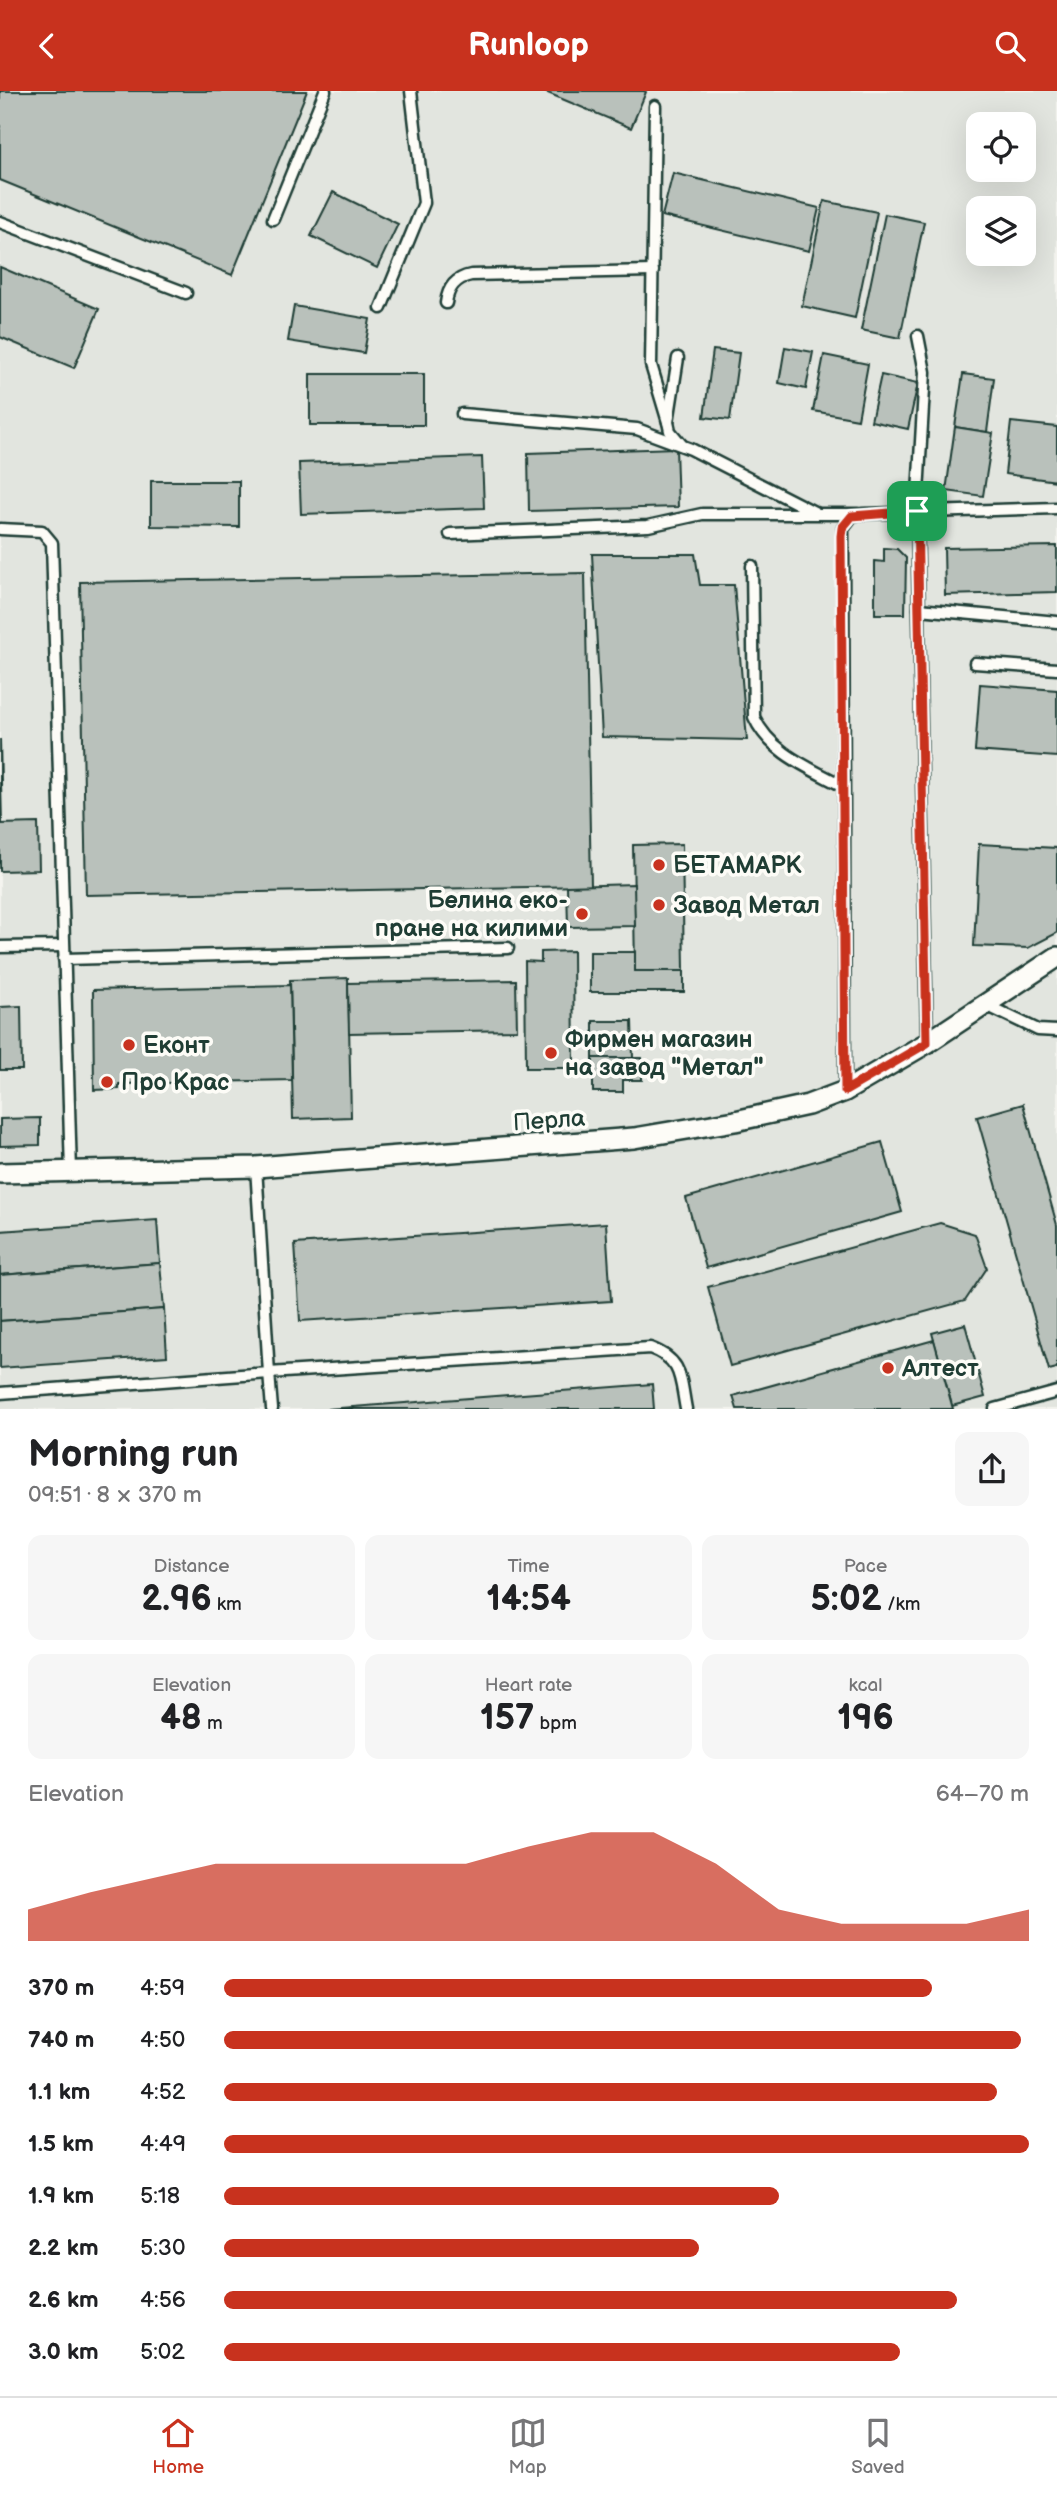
<!DOCTYPE html>
<meta charset="utf-8">
<style>
:root{--surface:#fff;--page:#f6f6f6;--text:#202124;--muted:#757577;--line:#e0e0e0;--accent:#c8321e}
body{margin:0;font-family:"Balsamiq Sans",sans-serif;background:var(--page);color:var(--text);height:100vh;display:flex;flex-direction:column;font-size:26px;white-space:nowrap}
*{box-sizing:border-box;margin:0}
p{font-size:23px;color:var(--muted)}
.icon{flex:none;width:38px;height:38px;fill:none;stroke:currentColor;stroke-width:2;stroke-linecap:round;stroke-linejoin:round}
.map{position:relative;height:1318px;overflow:hidden}
.details{display:flex;flex-direction:column;background:var(--surface);flex:1}
.details>*{flex:none}
.controls{position:absolute;left:966px;top:21px;display:grid;gap:14px}
.controls a{display:grid;place-items:center;width:70px;height:70px;border-radius:14px;background:var(--surface);box-shadow:0 7px 28px #0002;font-size:35px}
.pin{position:absolute;display:grid;place-items:center;width:60px;height:60px;color:#fff;margin:-30px;border-radius:14px;box-shadow:0 4px 10px #0006}
.round{display:grid;place-items:center;flex:none;width:74px;height:74px;border-radius:14px;background:var(--page)}
.overview{display:flex;align-items:center;justify-content:space-between;height:119px;padding:0 28px}
h1{font-size:38px;font-weight:700;line-height:52px}
.stats{display:grid;grid-template-columns:repeat(3,1fr);gap:10px;height:119px;padding:7px 28px}
.stats div{display:grid;align-content:center;border-radius:14px;background:var(--page);text-align:center}
.stats b{font-size:35px;font-weight:700}
.stats small{font-size:19px;font-weight:400}
.stats p{font-size:19px}
.chart{height:196px;padding:14px 28px}
.chart p{display:flex;justify-content:space-between}
.chart svg{width:100%;height:126px;margin-top:7px;fill:var(--accent);opacity:.7}
ul{padding:0 28px;list-style:none;font-size:23px}
li{display:grid;grid-template-columns:112px 84px 1fr;align-items:center;height:52px}
li i{height:18px;border-radius:9px;background:var(--accent)}
header{display:flex;justify-content:space-between;align-items:center;height:91px;padding:0 28px;background:var(--accent);color:#fff;font-size:32px;font-weight:700}
.tab-bar{display:flex;justify-content:space-around;align-items:center;height:98px;border-top:2px solid var(--line);background:var(--surface);font-size:19px;color:var(--muted)}
.tab-bar a{display:grid;justify-items:center;gap:4px}
.tab-bar .on{color:var(--accent)}
.map>svg:first-child{display:block}
.built{fill:#e2e5df;fill-rule:evenodd}
.building{fill:#b9c1bb;stroke:#1f3d34;stroke-width:2}
.lines{fill:none;stroke-linecap:round;stroke-linejoin:round}
.lane-casing{stroke:#1f3d34;stroke-width:15}
.street-casing{stroke:#1f3d34;stroke-width:24}
.lane{stroke:#fdfcf7;stroke-width:10}
.street{stroke:#fdfcf7;stroke-width:19}
.route-casing{stroke:#fff;stroke-width:14}
.route{stroke:#c8321e;stroke-width:9}
.poi-dot{fill:#c8321e;stroke:#fdfcf7;stroke-width:2.5}
.labels{text-anchor:middle;stroke-width:7;stroke-linejoin:round;paint-order:stroke}
.poi-label{font-size:24px;font-weight:bold;fill:#1f3d34;stroke:#fdfcf7;text-anchor:start}
.street-label{font-size:24px;fill:#1f3d34;stroke:#fdfcf7}
</style>
<header><svg class="icon" aria-label="back" viewBox="0 0 24 24"><path d="M15 5l-7 7 7 7"/></svg>Runloop<svg class="icon" aria-label="search" viewBox="0 0 24 24"><circle cx="10" cy="10" r="6"/><path d="M15 15l6 6"/></svg></header>
<div class="map">
<svg width="1057" height="1318" viewBox="0 0 1057 1318">
<rect width="100%" height="100%" fill="#f4f4ef"/>
<filter id="ink" filterUnits="userSpaceOnUse"><feTurbulence type="fractalNoise" baseFrequency=".0143" numOctaves="2"/><feDisplacementMap in="SourceGraphic" scale="14" xChannelSelector="R" yChannelSelector="G"/><feConvolveMatrix kernelMatrix="1 2 1 2 8 2 1 2 1" color-interpolation-filters="sRGB"/></filter>
<g filter="url(#ink)">
<path class="built" d="M0 0H1057V1318H0ZM978 33H1024V79H978ZM978 117H1024V163H978Z"/>
<g class="building">
<path d="M0 0H307L232 184 0 89Z"/>
<path d="M543 0H644L646 1 631 37Z"/>
<path d="M673 82 819 117 809 160 662 125Z"/>
<path d="M333 101 398 133 377 177 311 145Z"/>
<path d="M824 110 877 121 855 227 802 215Z"/>
<path d="M885 123 924 131 900 247 861 239Z"/>
<path d="M0 176 99 218 74 277 0 246Z"/>
<path d="M294 215 370 228 364 262 288 250Z"/>
<path d="M785 256 813 261 806 298 779 292Z"/>
<path d="M713 259 739 262 730 329 704 326Z"/>
<path d="M824 264 868 273 858 328 813 320Z"/>
<rect x="310" y="283" width="114" height="51"/>
<path d="M963 283 994 287 987 341 955 336Z"/>
<path d="M881 284 918 292 908 338 871 330Z"/>
<path d="M1011 331 1057 336V390L1005 383Z"/>
<path d="M955 336 993 342 983 405 946 400Z"/>
<path d="M676 357 678 416 529 420 528 362Z"/>
<path d="M482 366 484 417 301 423 299 372Z"/>
<path d="M151 390H239V436L151 435Z"/>
<path d="M1057 455V501L945 504 944 457Z"/>
<path d="M884 457 897 458 906 467 905 523H875V470L884 471Z"/>
<path d="M592 463H695L700 494H734L747 649 602 646Z"/>
<path d="M585 482 591 795 86 804 80 491Z"/>
<path d="M980 593 1057 599V666L975 660Z"/>
<path d="M0 648 2 733H0Z"/>
<path d="M38 732 39 779 0 780V733Z"/>
<path d="M682 753 684 880H635L633 754Z"/>
<path d="M979 753 1057 757V842L1028 857 974 855Z"/>
<path d="M634 793 635 835 568 836 567 795Z"/>
<path d="M573 860 574 977H526L525 870 541 871V861Z"/>
<path d="M590 861H635V880H684V901H590Z"/>
<path d="M348 887 351 1026 293 1028 290 889Z"/>
<path d="M516 889 517 939 349 942 348 892Z"/>
<path d="M290 894 292 989 119 993V998L94 999 93 899Z"/>
<path d="M21 915 22 979H0V916Z"/>
<path d="M593 930H632L633 967H593Z"/>
<path d="M593 967H642V989H623V1001H593Z"/>
<path d="M1023 1013 1057 1134V1277L1049 1279 977 1026Z"/>
<path d="M40 1027V1054L0 1055V1028Z"/>
<path d="M882 1051 902 1121 706 1177 686 1107Z"/>
<path d="M157 1129 160 1172 0 1184V1140Z"/>
<path d="M606 1132 611 1210 300 1230 295 1153Z"/>
<path d="M940 1132 975 1143 987 1177 965 1210 730 1275 708 1196Z"/>
<path d="M160 1172 164 1218 0 1230V1184Z"/>
<path d="M164 1218 167 1265 0 1277V1230Z"/>
<path d="M965 1233 985 1306 952 1315 932 1242Z"/>
<path d="M934 1249 953 1318H737L733 1305Z"/>
<path d="M652 1293 654 1318H327Z"/>
</g>
<g class="lines">
<defs>
<g id="lane">
<path d="M655 15 651 274 668 331"/>
<path d="M273 128 325 0"/>
<path d="M0 131 186 202"/>
<path d="M446 212C448 196 456 187 471 184L653 180"/>
<path d="M381 217 424 112 411 0"/>
<path d="M918 245 925 281 917 420 927 951"/>
<path d="M678 267 668 331 670 340 681 353"/>
<path d="M462 323 637 338 691 358 816 422"/>
<path d="M0 438 42 440 52 452 71 1081"/>
<path d="M450 443 648 435 702 423H858"/>
<path d="M752 475 754 626C770 662 810 677 843 695"/>
<path d="M919 518 1057 531"/>
<path d="M975 572 1057 578"/>
<path d="M0 856 63 855"/>
<path d="M64 868 508 857"/>
<path d="M986 914 1038 939 1057 940"/>
<path d="M845 1000 843 437 852 425 862 423 1057 417"/>
<path d="M0 1302 269 1282 256 1076"/>
<path d="M272 1318 269 1282 650 1257C683 1269 680 1287 686 1318"/>
<path d="M995 1318 1057 1301"/>
</g>
<path id="street" d="M0 1082 256 1076 634 1047 735 1030 808 1014 845 1000 927 952 1057 866"/>
</defs>
<use href="#lane" class="lane-casing"/>
<use href="#street" class="street-casing"/>
<use href="#lane" class="lane"/>
<use href="#street" class="street"/>
</g>
</g>
<g class="lines" filter="url(#ink)">
<defs>
<path id="route" d="M917 420 927 952 845 1000 841 445 842 437 852 425Z"/>
</defs>
<use href="#route" class="route-casing"/>
<use href="#route" class="route"/>
</g>
<g class="poi-dot">
<circle cx="659" cy="774" r="7"/>
<circle cx="659" cy="814" r="7"/>
<circle cx="582" cy="823" r="7"/>
<circle cx="129" cy="954" r="7"/>
<circle cx="551" cy="962" r="7"/>
<circle cx="107" cy="991" r="7"/>
<circle cx="888" cy="1277" r="7"/>
</g>
<g class="labels">
<g class="poi-label">
<text x="673" y="782">БЕТАМАРК</text>
<text x="568" y="817" text-anchor="end">Белина еко-<tspan x="568" dy="28">пране на килими</tspan></text>
<text x="673" y="822">Завод Метал</text>
<text x="565" y="956">Фирмен магазин<tspan x="565" dy="28">на завод "Метал"</tspan></text>
<text x="143" y="962">Еконт</text>
<text x="121" y="999">Про Крас</text>
<text x="902" y="1285">Алтест</text>
</g>
<g class="street-label">
<text transform="translate(549 1029) rotate(-4)" y="8">Перла</text>
</g>
</g>
</svg>
<div class="controls">
<a><svg class="icon" aria-label="locate" viewBox="0 0 24 24"><circle cx="12" cy="12" r="6"/><path d="M12 2v4M12 18v4M2 12h4M18 12h4"/></svg></a>
<a><svg class="icon" aria-label="layers" viewBox="0 0 24 24"><path d="M12 4l9 5-9 5-9-5zM3 14l9 5 9-5"/></svg></a>
</div>
<div class="pin" style="left:917px;top:420px;background:#1e9e55"><svg class="icon" aria-label="arrive" viewBox="0 0 24 24"><path d="M6 21V4h12l-3 4 3 4H6"/></svg></div>
</div>
<section class="details">
<div class="overview"><div><h1>Morning run</h1><p>09:51 · 8 × 370 m</p></div><a class="round"><svg class="icon" aria-label="share" viewBox="0 0 24 24"><path d="M12 15V3M7 8l5-5 5 5M5 13v7h14v-7"/></svg></a></div>
<div class="stats">
<div><p>Distance</p><b>2.96<small> km</small></b></div>
<div><p>Time</p><b>14:54</b></div>
<div><p>Pace</p><b>5:02<small> /km</small></b></div>
</div>
<div class="stats">
<div><p>Elevation</p><b>48<small> m</small></b></div>
<div><p>Heart rate</p><b>157<small> bpm</small></b></div>
<div><p>kcal</p><b>196</b></div>
</div>
<div class="chart"><p><span>Elevation</span>64–70 m</p>
<svg viewBox="0 0 160 44" preserveAspectRatio="none"><path d="M0 44V33L10 27L20 22L30 17L40 17L50 17L60 17L70 17L80 11L90 6L100 6L110 17L120 33L130 38L140 38L150 38L160 33V44z"/></svg>
</div>
<ul>
<li><b>370 m</b>4:59<i style="width:88%"></i></li>
<li><b>740 m</b>4:50<i style="width:99%"></i></li>
<li><b>1.1 km</b>4:52<i style="width:96%"></i></li>
<li><b>1.5 km</b>4:49<i style="width:100%"></i></li>
<li><b>1.9 km</b>5:18<i style="width:69%"></i></li>
<li><b>2.2 km</b>5:30<i style="width:59%"></i></li>
<li><b>2.6 km</b>4:56<i style="width:91%"></i></li>
<li><b>3.0 km</b>5:02<i style="width:84%"></i></li>
</ul>
</section>
<nav class="tab-bar">
<a class="on"><svg class="icon" aria-label="home" viewBox="0 0 24 24"><path d="M3 11l9-7 9 7M6 9v11h12V9"/></svg>Home</a>
<a><svg class="icon" aria-label="map" viewBox="0 0 24 24"><path d="M3 6l6-2 6 2 6-2v14l-6 2-6-2-6 2zM9 4v14M15 6v14"/></svg>Map</a>
<a><svg class="icon" aria-label="saved" viewBox="0 0 24 24"><path d="M7 4h10v16l-5-4-5 4z"/></svg>Saved</a>
</nav>
